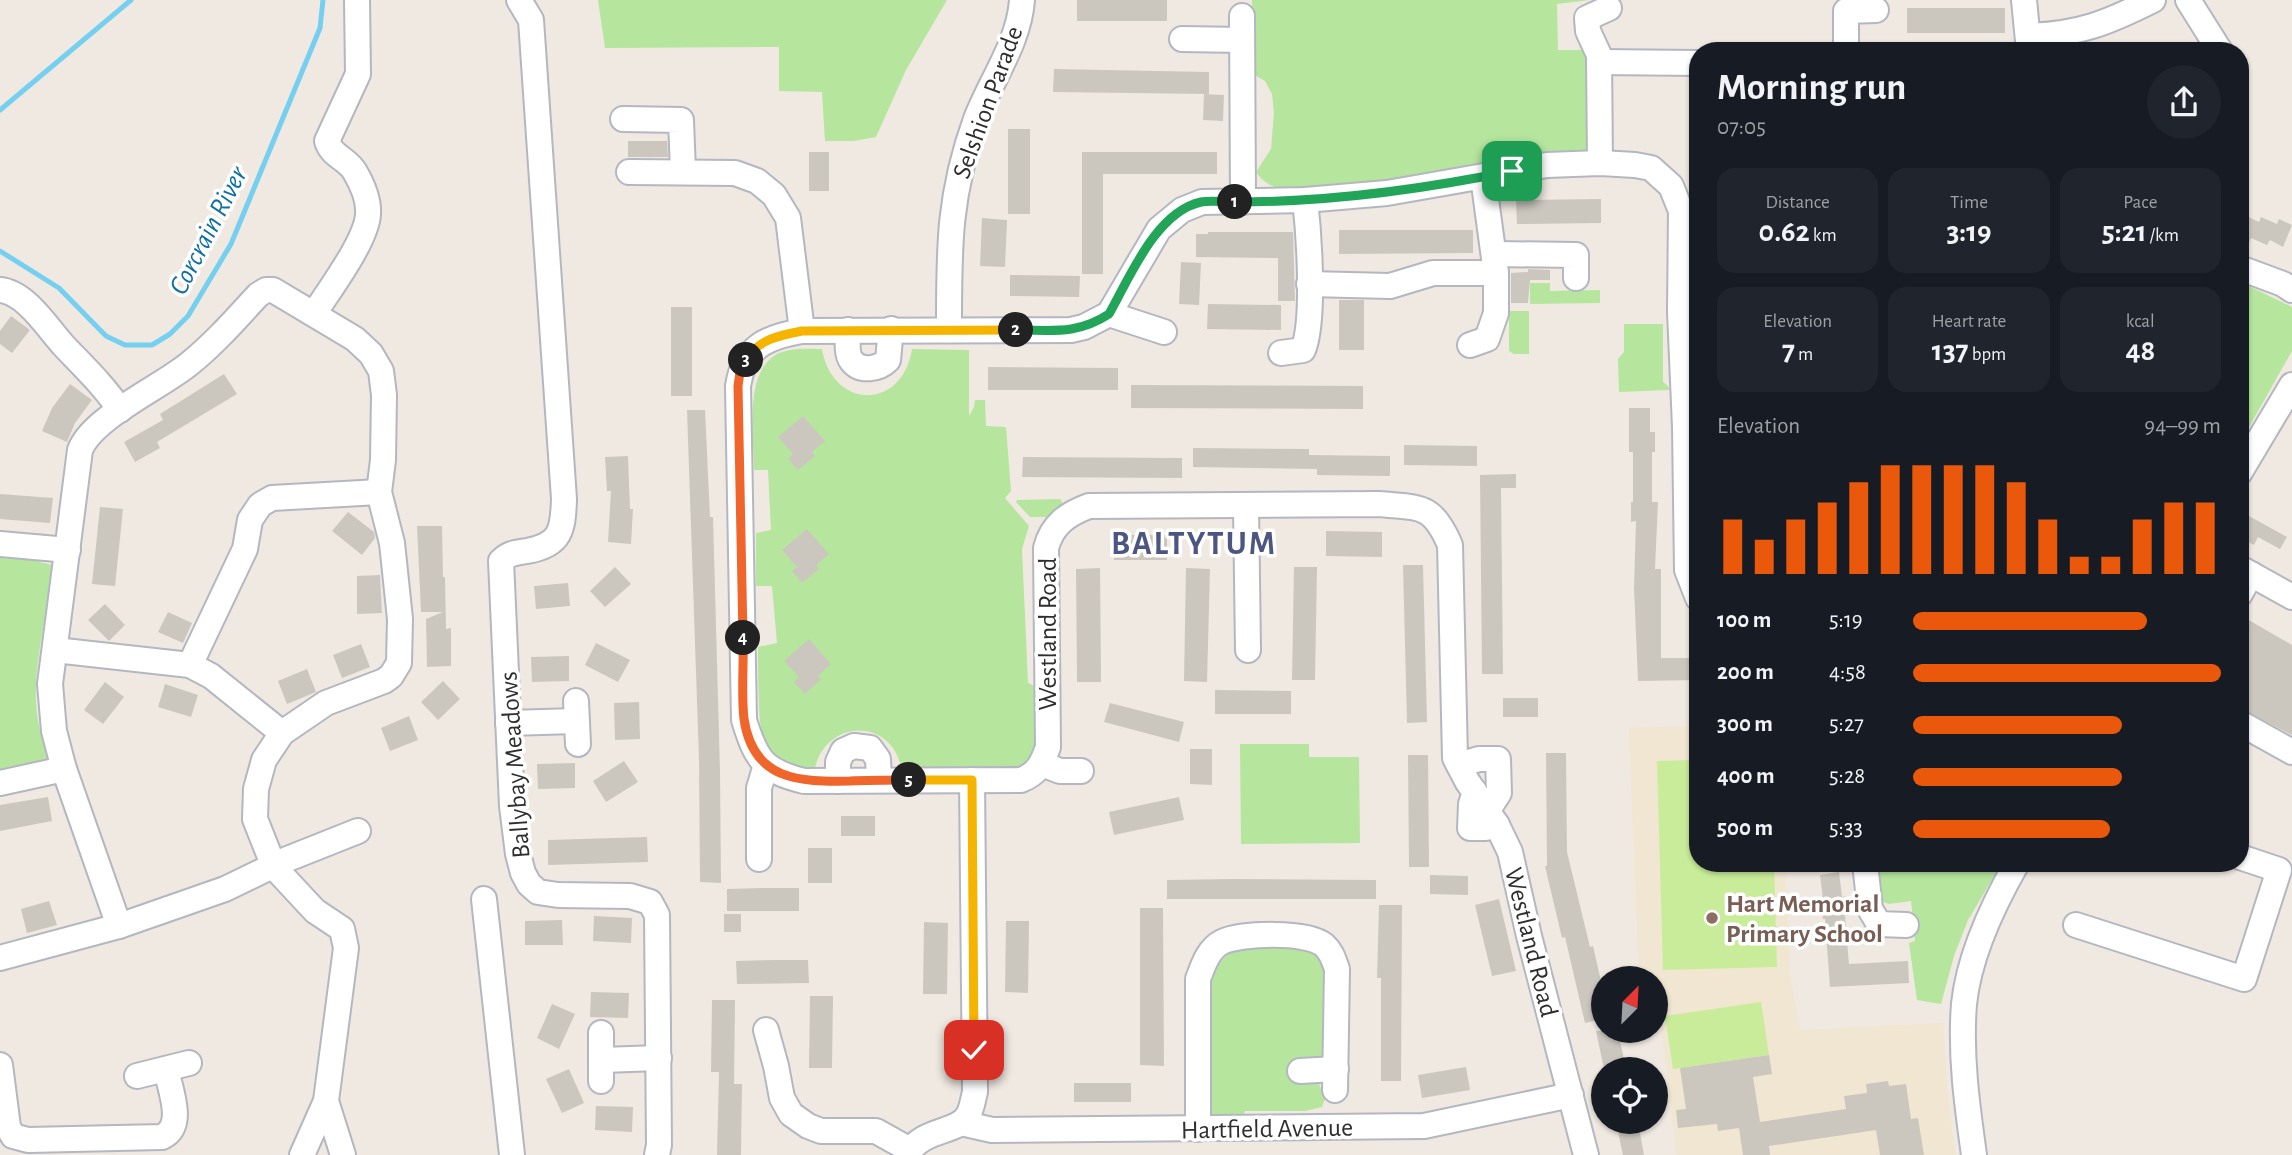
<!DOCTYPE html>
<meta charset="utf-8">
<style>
:root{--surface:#171b24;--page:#20242c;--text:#f1f3f6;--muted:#9ea1a6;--accent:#ea580c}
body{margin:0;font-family:"Alegreya Sans",sans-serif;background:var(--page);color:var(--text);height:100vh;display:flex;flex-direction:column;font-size:26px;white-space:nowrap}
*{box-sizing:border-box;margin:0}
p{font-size:23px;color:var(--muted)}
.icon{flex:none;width:38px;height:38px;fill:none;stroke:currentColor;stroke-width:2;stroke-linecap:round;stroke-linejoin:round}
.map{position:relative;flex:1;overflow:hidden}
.panel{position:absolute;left:1689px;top:42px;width:560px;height:830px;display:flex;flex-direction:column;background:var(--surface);border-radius:28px;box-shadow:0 2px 5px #0004}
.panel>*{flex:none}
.needle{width:46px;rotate:24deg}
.fabs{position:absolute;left:1591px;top:966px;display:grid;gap:14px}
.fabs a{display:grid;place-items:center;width:77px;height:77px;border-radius:50%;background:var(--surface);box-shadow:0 2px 5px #0004;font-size:35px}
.pin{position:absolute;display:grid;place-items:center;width:60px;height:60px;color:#fff;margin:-30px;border-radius:14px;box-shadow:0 4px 10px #0006}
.km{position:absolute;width:35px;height:35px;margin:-18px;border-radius:50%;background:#222;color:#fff;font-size:19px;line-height:35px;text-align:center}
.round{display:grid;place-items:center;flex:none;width:74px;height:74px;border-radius:37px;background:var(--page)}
.overview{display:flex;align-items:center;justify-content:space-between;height:119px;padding:0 28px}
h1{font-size:38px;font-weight:700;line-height:52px}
.stats{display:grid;grid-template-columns:repeat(3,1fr);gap:10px;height:119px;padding:7px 28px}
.stats div{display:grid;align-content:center;border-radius:18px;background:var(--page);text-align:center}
.stats b{font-size:30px;font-weight:700}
.stats small{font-size:19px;font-weight:400}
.stats p{font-size:19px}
.chart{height:196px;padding:14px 28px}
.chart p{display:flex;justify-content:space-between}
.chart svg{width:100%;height:126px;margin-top:7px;stroke:var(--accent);stroke-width:6}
ul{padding:0 28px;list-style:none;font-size:23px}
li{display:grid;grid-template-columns:112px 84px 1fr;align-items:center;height:52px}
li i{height:18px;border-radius:9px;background:var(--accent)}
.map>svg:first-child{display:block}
.education{fill:#f0e6d1}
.green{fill:#b6e59e}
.pitch{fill:#c9ec9a}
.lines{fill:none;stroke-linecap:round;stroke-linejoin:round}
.stream{stroke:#75cff0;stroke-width:5}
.building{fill:#cbc7bf}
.minor-casing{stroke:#b4b7c1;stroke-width:28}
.minor{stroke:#fff;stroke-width:24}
.split-1-casing{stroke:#fff;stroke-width:14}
.split-2-casing{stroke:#fff;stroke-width:14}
.split-3-casing{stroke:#fff;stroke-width:14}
.split-4-casing{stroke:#fff;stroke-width:14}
.split-5-casing{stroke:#fff;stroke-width:14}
.split-6-casing{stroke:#fff;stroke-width:14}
.split-1{stroke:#22a559;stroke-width:9}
.split-2{stroke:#22a559;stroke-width:9}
.split-3{stroke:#f5b400;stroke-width:9}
.split-4{stroke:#f0652b;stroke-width:9}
.split-5{stroke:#f0652b;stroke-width:9}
.split-6{stroke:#f5b400;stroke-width:9}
.education-dot{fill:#8d6e63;stroke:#fff;stroke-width:2.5}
.labels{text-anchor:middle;stroke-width:7;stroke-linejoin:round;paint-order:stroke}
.street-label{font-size:26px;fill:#2e2e2e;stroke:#fff}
.education-label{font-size:26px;font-weight:bold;fill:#785e54;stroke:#fff;text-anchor:start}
.water-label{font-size:28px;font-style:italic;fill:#0d6fa3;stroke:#fff}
.district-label{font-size:33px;font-weight:bold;letter-spacing:2px;fill:#4d5680;stroke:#fff}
</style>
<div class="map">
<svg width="2292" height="1155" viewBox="0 0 2292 1155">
<rect width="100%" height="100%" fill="#efe9e1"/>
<path class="education" d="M1697 726 1698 863H1785L1790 973 1800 1030 1943 1023 1949 1106 1956 1155H1676L1659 1006H1656V978H1639L1629 728Z"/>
<g class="green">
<path d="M598 0H947L906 70 876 137 853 141H825L822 92 779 91V47L605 48Z"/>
<path d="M1252 0H1589L1557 4 1558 50H1589L1591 149 1580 153 1307 190C1286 189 1269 191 1256 172L1271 149 1274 113 1272 94 1265 81 1253 74Z"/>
<path d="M2240 282 2292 307V351L2240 443Z"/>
<path d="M1530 283H1550V291L1600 290V303L1530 304Z"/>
<path d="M1509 311H1529V354H1514L1509 351Z"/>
<path d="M1624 324H1663V382L1669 387V390L1619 392 1618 359 1624 352Z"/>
<path d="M822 349C832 409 902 412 912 349L969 350V416L974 407 975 400H985L986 426 1006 427 1011 491 1005 498 1029 526 1022 549 1028 683 1041 689 1038 751 1027 771H902C893 716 824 718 814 772 768 763 760 747 759 703 758 684 758 665 758 647L777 643 772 586H756V533L771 530 768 470H754C754 438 744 376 774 356 787 347 808 349 822 349Z"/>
<path d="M1060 499 1063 504 1052 517H1030L1016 502 1017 500Z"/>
<path d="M7 556 38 557 40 562 52 565C49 618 28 673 39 726 40 733 46 738 49 745 51 750 51 756 53 761L0 778V557Z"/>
<path d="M1240 744H1309V757H1359L1360 843 1241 844Z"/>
<path d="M1872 863H2002L1968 920 1954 956 1941 1004 1917 1000 1909 943 1915 941 1911 901 1889 904 1880 901Z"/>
<path d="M1297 944 1324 960 1326 975 1325 1052 1320 1061 1297 1081 1319 1084 1325 1098 1322 1107 1305 1111H1245L1240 1127 1211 1124 1202 980 1232 950Z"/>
</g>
<g class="pitch">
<path d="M1697 760 1698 863H1774L1777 967 1663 970 1657 761Z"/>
<path d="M1761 1002 1769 1055 1673 1069 1665 1016Z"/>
</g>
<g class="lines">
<g class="stream">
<path d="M0 110 131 0"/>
<path d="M0 251 59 288 106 336 125 345H152L170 334 188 316 231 244 320 28 323 0"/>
</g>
</g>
<g class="building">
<rect x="1077" y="0" width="90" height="21"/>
<rect x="1907" y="8" width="98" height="25"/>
<path d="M1054 69 1209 72V94L1053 92Z"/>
<path d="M1204 94 1224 95 1223 121 1203 120Z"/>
<rect x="1008" y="129" width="22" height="85"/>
<path d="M628 141H667L668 157H628Z"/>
<rect x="809" y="152" width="20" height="39"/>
<path d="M1082 152H1217V174H1103V274H1082Z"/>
<path d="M1601 199V223L1517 224 1516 200Z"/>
<path d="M2240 213 2259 222 2261 217 2277 224 2279 219 2292 225 2283 247 2270 240 2267 245 2251 238 2244 254 2240 253Z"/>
<path d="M982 218 1007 220 1005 267 980 266Z"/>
<path d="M1339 230H1473V253L1339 254Z"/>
<path d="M1208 232H1293L1295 301H1278V258L1196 257V234H1208Z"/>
<path d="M1181 262 1201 263 1199 305 1179 304Z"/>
<path d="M1528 269 1550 270V280H1530L1528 303H1511V273L1528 272Z"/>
<path d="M1010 275 1080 276 1079 297 1010 296Z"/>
<rect x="1339" y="300" width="25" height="50"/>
<path d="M1208 304 1281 305V330L1207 329Z"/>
<rect x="671" y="307" width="21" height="89"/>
<path d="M11 316 30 330 12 353 0 344V331Z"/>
<path d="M988 367 1118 368V390H988Z"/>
<path d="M224 374 237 394 157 442 160 448 135 462 124 442 163 420 160 414Z"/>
<path d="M70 384 92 400 75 423 67 442 42 431 52 408Z"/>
<path d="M1131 385 1363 386V409L1131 408Z"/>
<path d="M1629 408H1650V432H1655V452H1652V502H1658L1655 569H1661V658H1698V680L1638 681 1634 588 1636 521 1631 522V502H1633V452H1629Z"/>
<path d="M687 410H705L710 517H713L720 771 721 883 700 882 699 760Z"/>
<path d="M803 416 825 441 812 452 815 456 798 470 788 459 793 454 778 437Z"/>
<path d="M1404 445 1477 446V466L1404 465Z"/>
<path d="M1193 448 1309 449V455L1390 456V476L1317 475V469L1193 467Z"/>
<path d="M628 456 630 509H633L631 544 608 542 611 491H607L605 457Z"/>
<path d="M1023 457 1182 458V478L1022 477Z"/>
<path d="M1516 474V488H1501L1503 674H1482L1480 475Z"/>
<path d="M0 494 53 498 50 523 0 519Z"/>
<path d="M100 507 123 509 115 586 92 584Z"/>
<path d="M2240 511 2287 537 2280 549 2258 537 2254 545 2240 538Z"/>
<path d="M348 512 374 532 375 538 362 555 332 531Z"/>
<path d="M417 526H442L443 577H445L446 629 451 628V666L427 667 426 619 443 612H421Z"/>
<path d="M807 529 829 554 816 565 819 569 802 583 792 571 797 567 782 550Z"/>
<path d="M1326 531 1382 532V557L1326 556Z"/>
<rect x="1114" y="535" width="53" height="25"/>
<path d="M1403 565H1423L1427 722 1407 723Z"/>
<path d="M615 567 631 584 605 607 590 591Z"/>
<path d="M1294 567H1317L1315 680H1292Z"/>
<path d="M1100 568 1101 682H1077L1076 569Z"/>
<path d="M1186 568 1210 569 1207 682 1184 681Z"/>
<path d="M380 575 382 613 357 614V576Z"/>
<path d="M568 583 570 606 536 609 534 586Z"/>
<path d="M105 604 125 625 109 641 88 620Z"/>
<path d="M168 612 192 623 183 643 158 632Z"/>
<path d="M2240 615 2292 645V735L2240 708Z"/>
<path d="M809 639 831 664 818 676 821 679 805 694 794 682 799 677 784 661Z"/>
<path d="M596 643 630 660 618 682 585 665Z"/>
<path d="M361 644 370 667 342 678 333 655Z"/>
<path d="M569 656V681L532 682 531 657Z"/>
<path d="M307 669 316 692 287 704 278 681Z"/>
<path d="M443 681 460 699 438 720 421 702Z"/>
<path d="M105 682 124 697 103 724 84 710Z"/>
<path d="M165 684 198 695 191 717 158 707Z"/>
<path d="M1215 690 1291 691V714H1215Z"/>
<rect x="1503" y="698" width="35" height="19"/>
<path d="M639 702 640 739 615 740 614 703Z"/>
<path d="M1110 703 1184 722 1179 742 1104 722Z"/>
<path d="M409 716 418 740 390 751 381 728Z"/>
<path d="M1190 749H1212V785L1190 784Z"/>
<path d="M1546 753H1566L1567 852 1590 947 1593 946 1603 990V1019L1585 1023 1565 937 1562 938 1545 866H1547Z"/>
<path d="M1408 755H1428L1429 867H1409Z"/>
<path d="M624 761 638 782 606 802 593 781Z"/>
<path d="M575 763V788L538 789 537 764Z"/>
<path d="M48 797 52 821 0 831V805Z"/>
<path d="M1179 797 1184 820 1114 835 1109 812Z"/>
<rect x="841" y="816" width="34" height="20"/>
<path d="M647 837 648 862 548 865V840Z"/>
<rect x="808" y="848" width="24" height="35"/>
<path d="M1839 872 1842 897 1846 896 1849 916H1845L1849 964 1908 961 1909 983 1830 987 1825 919H1823L1820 900 1823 899 1820 875Z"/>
<path d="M1430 875 1468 876V895L1430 894Z"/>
<path d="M1232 879 1376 880V899H1167V880Z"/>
<path d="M763 888H799V911H727V889Z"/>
<path d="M1499 899 1516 971 1492 976 1475 905Z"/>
<path d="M49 901 57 925 27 933 21 909Z"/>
<path d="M1379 905H1402L1401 1081H1381V978H1377Z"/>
<path d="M1140 908H1163L1164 1066 1140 1065Z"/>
<rect x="724" y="914" width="17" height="18"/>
<path d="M594 916 632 918 631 943 593 941Z"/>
<path d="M562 920 563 945H525V921Z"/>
<path d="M1006 921H1029L1028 993 1005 992Z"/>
<path d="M924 922 948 923 947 994H923Z"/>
<path d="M777 960H808L809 983 737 984 736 961Z"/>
<path d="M591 992 629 993 628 1018 590 1017Z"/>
<path d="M810 996H833L832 1068H809Z"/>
<path d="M712 1000H735L734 1084H742L741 1155H717L719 1072H711Z"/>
<path d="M552 1004 575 1014 559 1049 537 1038Z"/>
<path d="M1596 1031H1618L1626 1069H1604Z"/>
<path d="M1769 1055 1772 1074 1753 1077 1760 1122 1846 1109 1844 1096 1867 1093 1866 1084 1888 1081 1889 1086 1906 1084 1911 1119 1918 1118 1924 1155H1880L1876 1130 1769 1146 1770 1155H1743L1739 1128 1718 1131 1717 1124 1678 1128 1676 1110 1686 1109 1680 1068Z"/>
<path d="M1466 1067 1470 1090 1422 1098 1418 1075Z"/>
<path d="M569 1069 584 1103 562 1113 546 1079Z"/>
<rect x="1074" y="1083" width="57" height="19"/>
<path d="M596 1106 633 1107 632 1132 595 1130Z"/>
<path d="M1616 1122H1638L1644 1155H1623Z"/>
</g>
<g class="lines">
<defs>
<g id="minor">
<path d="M519 0 531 20 564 499C563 530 561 545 527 551 515 553 509 553 501 561L512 806 518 854 523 873 529 884 538 892 558 895 630 896 650 902 657 915 659 1145 657 1155"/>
<path d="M2024 0 2029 51"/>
<path d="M2188 0 2220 51"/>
<path d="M1242 16 1243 202"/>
<path d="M2028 36C2080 34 2107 23 2153 0"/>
<path d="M1182 39 1242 40"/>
<path d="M1846 51V11L1876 10"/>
<path d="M1599 62 1698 63"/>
<path d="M623 119 681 120 683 172"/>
<path d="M1600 163 1599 55 1588 31 1587 18 1609 8"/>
<path d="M629 172 735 173 757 181 774 195 788 218 802 331"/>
<path d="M1495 254 1576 255V278"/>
<path d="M2240 268 2283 284 2292 290"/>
<path d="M1309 284 1390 286 1433 273H1496"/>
<path d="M0 290C26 292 49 330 65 347 85 368 104 386 120 410"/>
<path d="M314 314C329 290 367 240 368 214 369 201 362 184 355 172 348 159 331 156 327 141L358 74 357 0"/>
<path d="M1109 314 1164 332"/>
<path d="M848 330C848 339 846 353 851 360 860 373 879 369 888 360L891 329"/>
<path d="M949 330C949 250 948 196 976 119 991 80 1019 43 1022 0"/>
<path d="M1470 345 1487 339 1496 313V273L1483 177"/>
<path d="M1281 353 1303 350C1315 321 1309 234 1305 200"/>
<path d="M2240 472 2292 385"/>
<path d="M1246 506 1248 650"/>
<path d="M0 544 68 550"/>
<path d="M2240 568 2292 597"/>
<path d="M2240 594 2251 574"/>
<path d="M55 650 190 665 211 676 282 733"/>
<path d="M190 665 245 549 250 520 260 505 272 498 379 492"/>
<path d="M576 701 578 744"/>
<path d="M508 723 576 721"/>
<path d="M2240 723 2292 752"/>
<path d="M1042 764 1060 771H1081"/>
<path d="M1459 765 1479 759H1498L1499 793 1488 810"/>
<path d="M838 781V762L843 751 854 746 870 748 878 759 879 780"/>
<path d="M0 783 64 769"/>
<path d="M1475 792 1471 804 1470 828H1486L1497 825"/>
<path d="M759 859V788L766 765"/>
<path d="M1865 863 1870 909 1879 924 1906 925"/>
<path d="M484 899 512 1155"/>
<path d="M2076 925 2244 979 2279 870 2240 857"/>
<path d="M119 926 64 769 54 731 50 684 80 450C92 418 161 387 189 364 214 344 236 319 258 295L266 290H273L355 339 371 354 381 371 384 395 383 460 379 492 392 543 400 619 399 663 391 676 384 681 326 703 282 733 264 760 256 789 255 819 274 867 315 911 342 929 346 948 326 1101 302 1155"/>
<path d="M0 958 119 926 225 889 285 860 358 831"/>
<path d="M766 1030 776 1066 782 1098 791 1114 808 1126 821 1131H876L910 1150"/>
<path d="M601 1033V1081"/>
<path d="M602 1060 659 1058"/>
<path d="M0 1065 8 1127 13 1136 28 1140 162 1137C186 1126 170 1090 166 1069"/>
<path d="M1300 1071 1336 1069"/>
<path d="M137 1076 189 1063"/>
<path d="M326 1101 343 1155"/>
<path d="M961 1123 992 1130 1424 1126 1571 1095"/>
<path d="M1198 1129V979C1203 966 1208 949 1222 942 1242 933 1307 931 1324 945 1332 952 1334 961 1337 969L1335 1090"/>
<path d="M907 1155C923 1127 958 1134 968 1115 972 1109 973 1099 975 1092L972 780"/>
<path d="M1586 1155 1529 936 1510 852 1497 825 1467 781 1455 758 1450 545C1432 503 1420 508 1379 504L1089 506C1067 514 1052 525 1046 548L1048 747C1042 764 1038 773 1021 780L804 781C763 771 756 759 744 720L738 386C744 347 766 337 802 331L1071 330 1084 327 1109 314 1159 229 1182 210 1202 202 1305 200 1387 193 1547 165 1600 163 1635 165 1651 168 1671 186 1681 211 1680 312 1685 427 1687 570 1698 598"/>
<path d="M1974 1155C1967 1105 1960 1055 1964 1004 1969 955 1993 905 2017 863"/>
</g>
</defs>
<use href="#minor" class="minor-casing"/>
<use href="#minor" class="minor"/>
</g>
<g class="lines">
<defs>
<path id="split-1" d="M1235 202C1328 202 1420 190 1512 171"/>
<path id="split-2" d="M1016 330C1052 330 1077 335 1109 314 1130 277 1156 212 1201 202 1211 200 1224 202 1235 202"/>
<path id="split-3" d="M746 360C758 339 781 335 802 331L1016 330"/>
<path id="split-4" d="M743 638 738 386 740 372 746 360"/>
<path id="split-5" d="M743 638C744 665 741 693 744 719 753 781 800 782 850 781 870 780 890 780 909 780"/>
<path id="split-6" d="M909 780H972L974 1050"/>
</defs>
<use href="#split-1" class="split-1-casing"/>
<use href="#split-2" class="split-2-casing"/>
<use href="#split-3" class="split-3-casing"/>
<use href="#split-4" class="split-4-casing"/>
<use href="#split-5" class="split-5-casing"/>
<use href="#split-6" class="split-6-casing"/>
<use href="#split-1" class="split-1"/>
<use href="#split-2" class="split-2"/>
<use href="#split-3" class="split-3"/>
<use href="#split-4" class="split-4"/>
<use href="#split-5" class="split-5"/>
<use href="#split-6" class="split-6"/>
</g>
<circle class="education-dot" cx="1712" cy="918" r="7"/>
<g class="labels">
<g class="street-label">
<text transform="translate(987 102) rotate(-70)" y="9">Selshion Parade</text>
<text transform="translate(1047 634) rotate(-90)" y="9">Westland Road</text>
<text transform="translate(514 765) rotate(-94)" y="9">Ballybay Meadows</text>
<text transform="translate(1532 942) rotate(76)" y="9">Westland Road</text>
<text transform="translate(1267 1128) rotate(-1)" y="9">Hartfield Avenue</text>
</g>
<g class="education-label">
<text x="1726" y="912">Hart Memorial<tspan x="1726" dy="30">Primary School</tspan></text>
</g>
<g class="water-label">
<text transform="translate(207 230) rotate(-63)" y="10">Corcrain River</text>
</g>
<g class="district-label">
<text x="1194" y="554">BALTYTUM</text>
</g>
</g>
</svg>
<div class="fabs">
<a><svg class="needle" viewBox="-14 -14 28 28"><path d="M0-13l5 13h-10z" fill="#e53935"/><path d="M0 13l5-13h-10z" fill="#9ea1a6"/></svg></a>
<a><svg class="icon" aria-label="locate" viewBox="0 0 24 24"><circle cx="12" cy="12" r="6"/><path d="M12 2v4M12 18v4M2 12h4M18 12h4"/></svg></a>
</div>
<div class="pin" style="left:1512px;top:171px;background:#1e9e55"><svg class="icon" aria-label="arrive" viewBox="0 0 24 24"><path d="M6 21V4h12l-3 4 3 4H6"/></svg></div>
<div class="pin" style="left:974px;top:1050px;background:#d93025"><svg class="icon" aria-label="check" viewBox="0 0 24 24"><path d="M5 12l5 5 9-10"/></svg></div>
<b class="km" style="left:1235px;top:202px">1</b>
<b class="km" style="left:1016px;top:330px">2</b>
<b class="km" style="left:746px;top:360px">3</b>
<b class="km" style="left:743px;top:638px">4</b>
<b class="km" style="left:909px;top:780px">5</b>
<section class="panel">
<div class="overview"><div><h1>Morning run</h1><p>07:05</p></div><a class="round"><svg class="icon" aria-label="share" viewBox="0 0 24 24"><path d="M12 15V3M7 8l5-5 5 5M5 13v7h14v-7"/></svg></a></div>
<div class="stats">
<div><p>Distance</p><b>0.62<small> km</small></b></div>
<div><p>Time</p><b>3:19</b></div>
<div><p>Pace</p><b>5:21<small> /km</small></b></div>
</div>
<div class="stats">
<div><p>Elevation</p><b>7<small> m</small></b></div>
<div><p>Heart rate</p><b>137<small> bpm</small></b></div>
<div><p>kcal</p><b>48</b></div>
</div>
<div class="chart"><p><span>Elevation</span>94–99 m</p>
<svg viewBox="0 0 160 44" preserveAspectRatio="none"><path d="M5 44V25M15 44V32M25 44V25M35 44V19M45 44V12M55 44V6M65 44V6M75 44V6M85 44V6M95 44V12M105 44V25M115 44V38M125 44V38M135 44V25M145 44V19M155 44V19"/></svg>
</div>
<ul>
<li><b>100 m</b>5:19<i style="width:76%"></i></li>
<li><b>200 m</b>4:58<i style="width:100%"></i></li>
<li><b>300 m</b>5:27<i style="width:68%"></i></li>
<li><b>400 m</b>5:28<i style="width:68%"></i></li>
<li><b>500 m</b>5:33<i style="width:64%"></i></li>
</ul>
</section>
</div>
